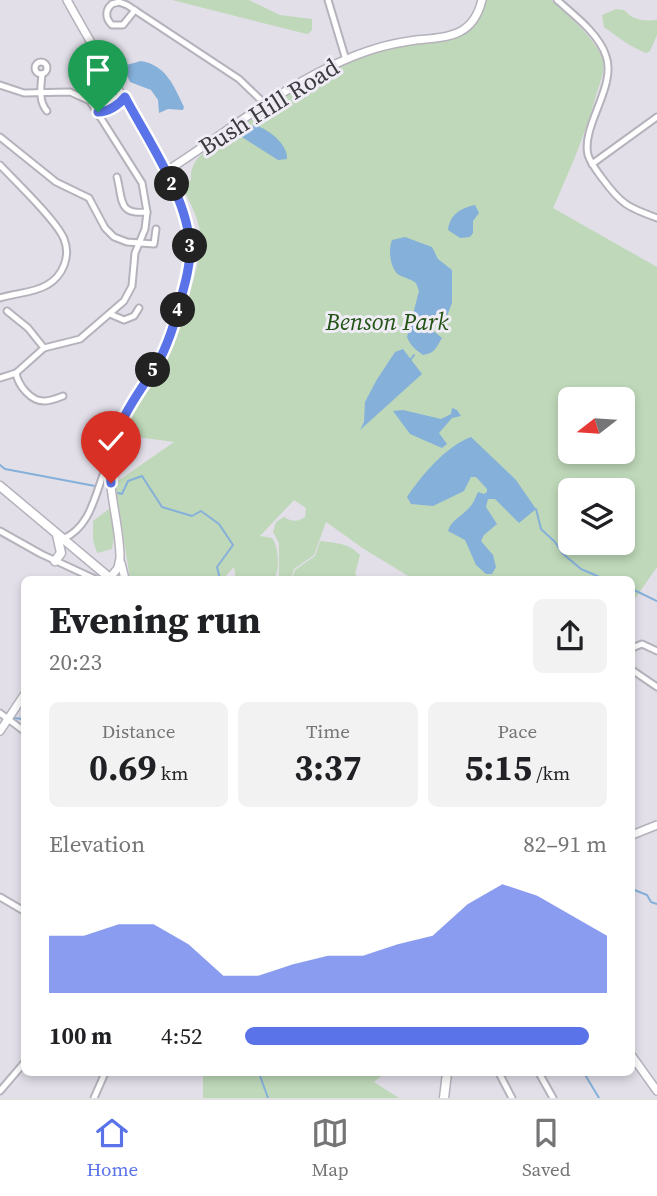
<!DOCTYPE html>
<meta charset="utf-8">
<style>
:root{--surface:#fff;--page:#f2f2f2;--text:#202124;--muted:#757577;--line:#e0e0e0;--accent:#5a73e9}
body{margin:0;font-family:"Source Serif 4",serif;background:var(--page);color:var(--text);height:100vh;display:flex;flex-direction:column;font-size:26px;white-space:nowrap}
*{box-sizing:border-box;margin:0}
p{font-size:23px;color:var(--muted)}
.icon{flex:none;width:38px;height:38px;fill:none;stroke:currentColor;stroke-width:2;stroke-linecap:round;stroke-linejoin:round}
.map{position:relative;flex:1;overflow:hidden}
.details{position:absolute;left:21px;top:576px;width:614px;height:500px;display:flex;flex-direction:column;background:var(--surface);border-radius:10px;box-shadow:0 4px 10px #0003}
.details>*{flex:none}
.needle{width:46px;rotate:253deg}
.fabs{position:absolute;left:558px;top:387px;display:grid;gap:14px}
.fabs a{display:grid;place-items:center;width:77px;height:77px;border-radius:10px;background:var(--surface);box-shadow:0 4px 10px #0003;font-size:35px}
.pin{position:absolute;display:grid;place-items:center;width:60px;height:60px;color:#fff;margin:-72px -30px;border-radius:50% 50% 50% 0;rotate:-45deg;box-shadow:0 0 7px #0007}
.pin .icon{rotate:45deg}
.km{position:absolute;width:35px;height:35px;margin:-18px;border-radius:50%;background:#222;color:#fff;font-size:19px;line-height:35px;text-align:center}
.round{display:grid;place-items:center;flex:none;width:74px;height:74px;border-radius:10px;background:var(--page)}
.head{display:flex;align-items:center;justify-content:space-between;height:119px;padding:0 28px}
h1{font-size:38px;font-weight:700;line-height:52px}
.figures{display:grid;grid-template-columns:repeat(3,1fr);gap:10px;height:119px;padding:7px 28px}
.figures div{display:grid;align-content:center;border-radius:10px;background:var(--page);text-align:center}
.figures b{font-size:35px;font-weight:700}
.figures small{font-size:19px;font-weight:400}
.figures p{font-size:19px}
.chart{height:196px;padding:14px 28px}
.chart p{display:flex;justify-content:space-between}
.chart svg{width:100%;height:126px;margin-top:7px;fill:var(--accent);opacity:.7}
ul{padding:0 28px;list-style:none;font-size:23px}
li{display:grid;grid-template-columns:112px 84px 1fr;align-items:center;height:52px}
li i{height:18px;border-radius:9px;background:var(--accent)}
.tabs{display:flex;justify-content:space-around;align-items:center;height:98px;border-top:2px solid var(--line);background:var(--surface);font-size:19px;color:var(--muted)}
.tabs a{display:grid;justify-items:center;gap:4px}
.tabs .selected{color:var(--accent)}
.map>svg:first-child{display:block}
.green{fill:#bfd8b9;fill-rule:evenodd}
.water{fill:#85b0da}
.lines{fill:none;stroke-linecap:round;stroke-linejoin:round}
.stream{stroke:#85b0da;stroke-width:2}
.street-casing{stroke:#b6b2bc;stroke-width:9}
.secondary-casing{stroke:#b6b2bc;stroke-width:10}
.primary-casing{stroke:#b6b2bc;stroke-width:11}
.street{stroke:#fff;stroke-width:5}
.secondary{stroke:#fff;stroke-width:7}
.primary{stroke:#fff;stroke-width:8}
.route-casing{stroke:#fff;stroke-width:14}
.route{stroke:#5a73e9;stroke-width:9}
.labels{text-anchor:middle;stroke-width:6;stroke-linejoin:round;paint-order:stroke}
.street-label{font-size:24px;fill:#3c3b3f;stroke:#efecf6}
.park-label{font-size:24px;font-style:italic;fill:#225214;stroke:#efecf6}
</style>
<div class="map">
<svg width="657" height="1098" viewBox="0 0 657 1098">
<rect width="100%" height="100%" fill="#e2dfe9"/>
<g class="green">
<path d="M172 0H249L280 15 312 19V30L308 34 303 33Z"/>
<path d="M486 0H551C566 13 599 42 603 61 605 71 600 83 597 92 586 133 570 170 553 208L657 267V567L632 603V579H413L364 549 326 522 314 555 294 569 291 579H277L279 576V543L273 532 276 522 284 517C292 522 298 522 305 517L306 508 294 500 260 536 272 538C279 547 280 570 274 579H236L234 567 223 579H130L115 483 174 442 122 435C132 407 153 386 167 360 184 327 190 289 200 255 205 230 193 208 182 187L191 180C189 157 212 146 229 138V135L287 92 309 83 354 58 386 47 464 34 479 20ZM570 399H623V452H570ZM570 490H623V542H570Z"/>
<path d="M616 9 624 10C634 21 643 21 657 20V35L650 51 646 53C630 47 618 37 604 27L602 15Z"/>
<path d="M109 509 115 530 112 549 97 553 93 540V521Z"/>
<path d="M320 541C336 543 349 543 360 555L355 574 359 579H292L295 570 315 556Z"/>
<path d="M203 1073H385L374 1082 399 1098H203Z"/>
</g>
<g class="water">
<path d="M141 61C166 65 174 86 184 107L183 110 168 109 159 113 158 100 151 90 130 82 123 66Z"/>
<path d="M255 125C268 129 288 144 287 159L278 160 242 137 241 134 247 127Z"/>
<path d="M475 205 479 213 473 221V233L470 237 460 238 448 230C450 214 461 208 475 205Z"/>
<path d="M405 237 432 247 438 259 452 270V303L447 316 436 314 431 322V329L442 338C436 348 435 353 423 355 416 350 410 345 407 337L419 291 416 283C411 279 405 278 399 275 390 269 388 249 392 240Z"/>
<path d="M403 349 422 374 360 430 364 422 365 402 376 381 395 352Z"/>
<path d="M452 408 457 410 461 416 452 418 439 433 447 444 442 448 410 434 393 411 403 410 441 419 451 414Z"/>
<path d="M471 437 516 480 536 509 519 523 495 499H488L486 507 497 524 484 535 481 541 493 555 496 567 492 574H486L476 565 465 540 448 531C451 520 462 516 469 508 474 503 475 498 478 492L484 494 487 492V489L476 477H471L464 491 433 506 411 504 407 497C422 475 445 447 471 437Z"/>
</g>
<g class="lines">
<g class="stream">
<path d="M411 359 414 355"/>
<path d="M0 465 5 469 95 486"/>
<path d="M118 493 122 494 128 481 142 476 162 507 192 516 201 511 219 524 233 545 217 567 220 579"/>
<path d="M536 509 541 529 555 542 562 553 581 569 604 579"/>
<path d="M632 589 657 601"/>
<path d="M12 718 24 719"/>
<path d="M632 889 647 895 651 902 657 904"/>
<path d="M259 1073 268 1098"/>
<path d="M584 1073 599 1098"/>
</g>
<defs>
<g id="street">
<path d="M328 0 346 60"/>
<path d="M557 0C574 15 599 34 606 56 617 86 581 126 588 155 591 164 597 171 602 178 621 204 627 207 657 218"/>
<path d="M135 10 123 25H112C105 18 105 10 112 4L119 2 127 5 239 79 266 105"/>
<circle cx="41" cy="68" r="6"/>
<path d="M42 74C41 86 38 101 47 111"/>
<path d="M0 85 24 93 70 92 90 101 142 183 147 212 145 229 135 253 132 286 124 301 80 339 44 348 16 373 0 378"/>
<path d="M98 112C102 103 113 96 123 97"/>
<path d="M98 112C108 112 119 105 125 97"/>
<path d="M0 137 56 182 89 198 105 228 114 237 127 242 154 244 156 229"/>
<path d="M592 164 657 117"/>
<path d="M0 165C15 181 57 221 64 239 71 256 63 276 47 285 34 293 15 293 0 298"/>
<path d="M117 177C123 201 118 215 147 212"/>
<path d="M7 311 28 328 44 348"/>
<path d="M110 314 124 320 134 316 139 308"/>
<path d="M16 373C18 385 31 402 45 401 51 401 58 398 63 396"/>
<path d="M0 531 41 554 95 579"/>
<path d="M63 539C93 526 95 490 108 463"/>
<path d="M632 648 642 644 657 651"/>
<path d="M632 670 657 687"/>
<path d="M0 713 24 731"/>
<path d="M0 897 24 911"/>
<path d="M499 1073 512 1098"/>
<path d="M539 1073 553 1098"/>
<path d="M0 1091 24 1063"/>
<path d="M94 1098 105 1073"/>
</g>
<g id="secondary">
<path d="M67 0C95 51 126 101 154 153 168 178 183 202 188 230 194 267 175 337 155 368 139 392 120 413 113 442 103 481 120 519 120 558L118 568 109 579"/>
<path d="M165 172C232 130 297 73 374 49 387 45 401 42 416 40 448 37 473 37 482 0"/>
<path d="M121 563 125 579"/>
<path d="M0 731 24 695"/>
<path d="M632 835 657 825"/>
<path d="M632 1056 657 1091"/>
</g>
<g id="primary">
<path d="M0 486 111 579"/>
<path d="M55 561 61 553 57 535"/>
<path d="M444 1098 447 1073"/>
</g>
</defs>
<use href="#street" class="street-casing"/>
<use href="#secondary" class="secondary-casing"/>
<use href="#primary" class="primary-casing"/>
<use href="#street" class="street"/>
<use href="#secondary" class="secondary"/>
<use href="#primary" class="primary"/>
</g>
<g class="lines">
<defs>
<path id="route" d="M98 112C108 112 119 105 125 97 148 141 189 199 190 249 190 268 184 287 179 306 173 329 166 351 153 371 128 407 107 437 111 483"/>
</defs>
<use href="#route" class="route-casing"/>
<use href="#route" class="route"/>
</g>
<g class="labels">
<g class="street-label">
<text transform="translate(269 107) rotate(-32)" y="8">Bush Hill Road</text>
</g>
<g class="park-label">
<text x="387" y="330">Benson Park</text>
</g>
</g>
</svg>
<div class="fabs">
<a><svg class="needle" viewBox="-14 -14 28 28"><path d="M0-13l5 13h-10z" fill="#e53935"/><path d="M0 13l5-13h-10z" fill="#757577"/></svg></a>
<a><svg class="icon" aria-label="layers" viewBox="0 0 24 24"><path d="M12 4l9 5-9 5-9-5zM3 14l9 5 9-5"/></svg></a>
</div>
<div class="pin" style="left:98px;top:112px;background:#1e9e55"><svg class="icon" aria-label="arrive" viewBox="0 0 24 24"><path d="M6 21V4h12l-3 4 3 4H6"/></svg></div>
<div class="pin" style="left:111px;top:483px;background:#d93025"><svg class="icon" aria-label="check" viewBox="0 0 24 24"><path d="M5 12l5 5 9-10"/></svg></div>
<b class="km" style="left:172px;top:184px">2</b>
<b class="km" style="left:190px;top:246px">3</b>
<b class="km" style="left:178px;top:310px">4</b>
<b class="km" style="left:153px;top:370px">5</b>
<section class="details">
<div class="head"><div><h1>Evening run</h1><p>20:23</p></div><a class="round"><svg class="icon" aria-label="share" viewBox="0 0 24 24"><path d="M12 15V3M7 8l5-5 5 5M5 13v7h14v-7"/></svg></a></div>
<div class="figures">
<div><p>Distance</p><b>0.69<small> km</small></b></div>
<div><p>Time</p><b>3:37</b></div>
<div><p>Pace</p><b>5:15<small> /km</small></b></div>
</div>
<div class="chart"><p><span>Elevation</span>82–91 m</p>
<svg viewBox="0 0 160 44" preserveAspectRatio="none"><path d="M0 44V24L10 24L20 20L30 20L40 27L50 38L60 38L70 34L80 31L90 31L100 27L110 24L120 13L130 6L140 10L150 17L160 24V44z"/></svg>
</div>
<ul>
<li><b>100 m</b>4:52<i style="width:95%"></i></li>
</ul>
</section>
</div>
<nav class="tabs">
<a class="selected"><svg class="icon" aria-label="home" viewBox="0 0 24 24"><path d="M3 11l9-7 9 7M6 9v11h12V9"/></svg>Home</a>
<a><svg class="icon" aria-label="map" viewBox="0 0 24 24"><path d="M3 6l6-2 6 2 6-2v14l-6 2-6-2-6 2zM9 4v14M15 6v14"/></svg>Map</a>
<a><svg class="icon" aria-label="saved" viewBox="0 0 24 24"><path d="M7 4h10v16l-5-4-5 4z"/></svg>Saved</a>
</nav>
